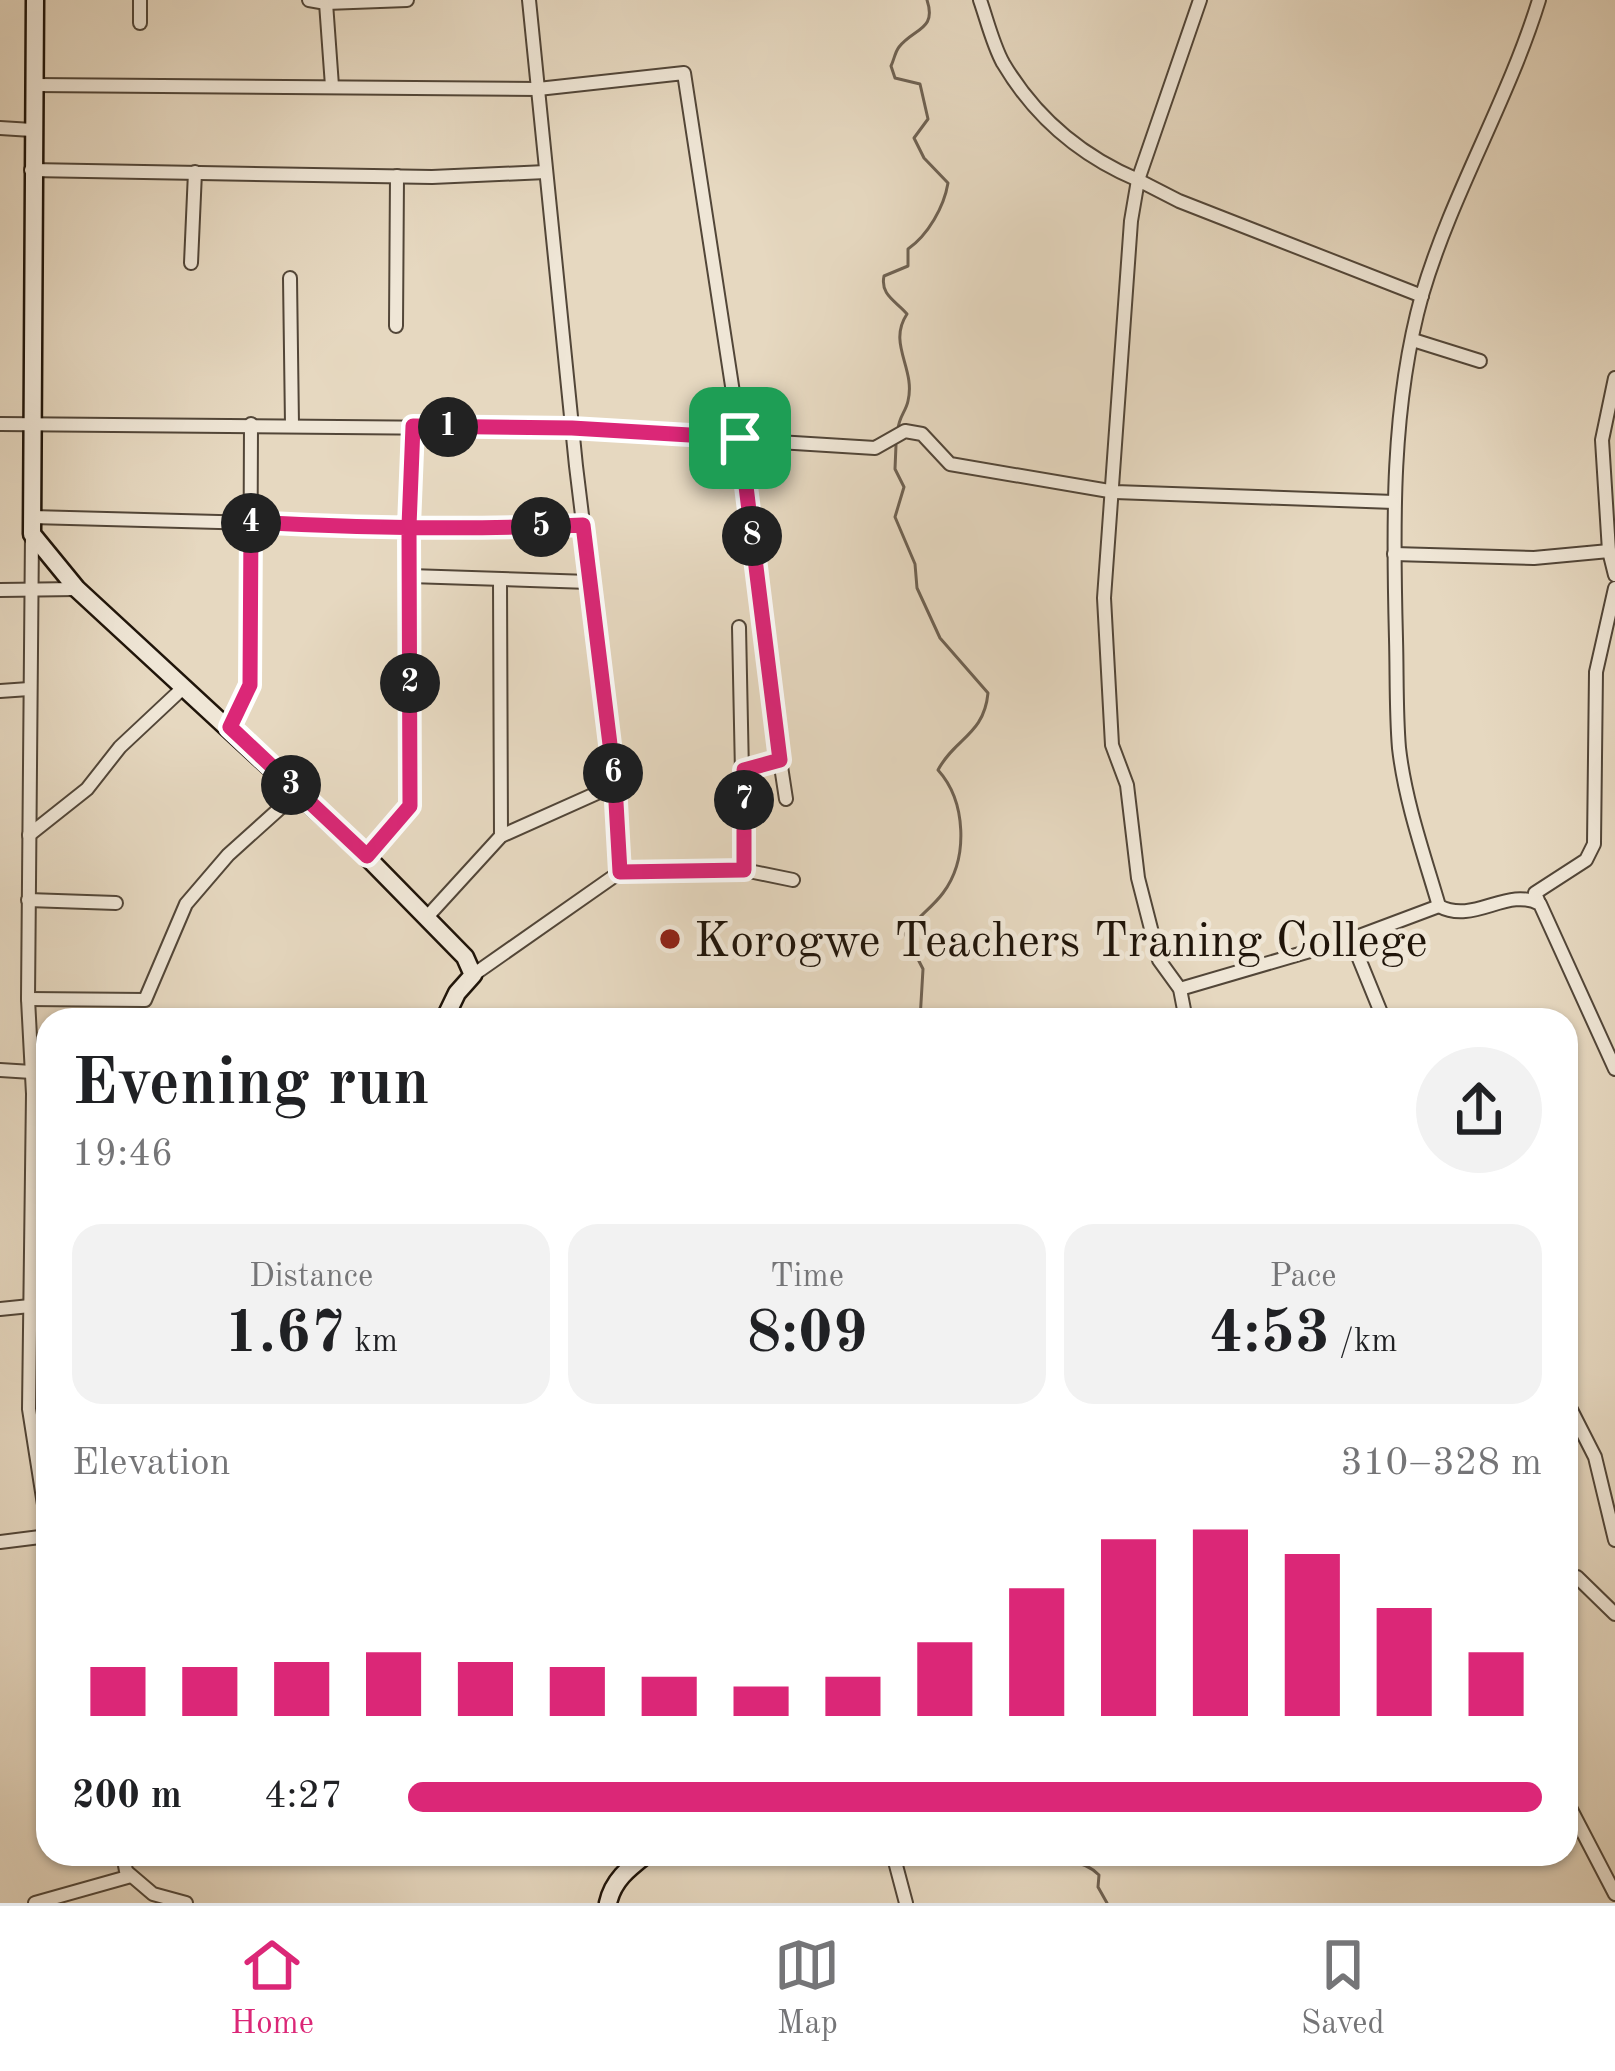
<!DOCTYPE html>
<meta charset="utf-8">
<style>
:root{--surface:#fff;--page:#f2f2f2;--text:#202124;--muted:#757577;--line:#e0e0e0;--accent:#db2777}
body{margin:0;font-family:"Old Standard TT",serif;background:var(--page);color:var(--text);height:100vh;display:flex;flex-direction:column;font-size:45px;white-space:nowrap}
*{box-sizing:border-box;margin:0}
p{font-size:39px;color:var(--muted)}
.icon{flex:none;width:66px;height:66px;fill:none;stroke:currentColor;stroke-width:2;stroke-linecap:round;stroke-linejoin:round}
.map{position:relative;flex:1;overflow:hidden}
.sheet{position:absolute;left:36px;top:1008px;width:1542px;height:858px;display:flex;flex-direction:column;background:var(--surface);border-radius:36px;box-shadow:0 3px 9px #0004}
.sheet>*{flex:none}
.pin{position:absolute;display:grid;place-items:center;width:102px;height:102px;color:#fff;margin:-51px;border-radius:24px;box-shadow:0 6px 18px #0006}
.km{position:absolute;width:60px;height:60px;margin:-30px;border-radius:50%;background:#222;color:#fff;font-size:33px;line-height:60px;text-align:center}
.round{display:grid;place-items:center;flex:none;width:126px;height:126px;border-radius:63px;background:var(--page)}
.head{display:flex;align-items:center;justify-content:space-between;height:204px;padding:0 36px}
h1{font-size:66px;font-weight:600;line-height:90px}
.metrics{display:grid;grid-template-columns:repeat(3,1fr);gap:18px;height:204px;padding:12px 36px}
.metrics div{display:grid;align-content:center;border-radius:30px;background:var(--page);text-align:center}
.metrics b{font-size:60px;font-weight:600}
.metrics small{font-size:33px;font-weight:400}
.metrics p{font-size:33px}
.chart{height:336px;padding:24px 36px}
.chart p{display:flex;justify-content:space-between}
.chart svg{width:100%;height:216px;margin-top:12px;stroke:var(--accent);stroke-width:6}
ul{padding:0 36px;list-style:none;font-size:39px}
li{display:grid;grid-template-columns:192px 144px 1fr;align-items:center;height:90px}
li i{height:30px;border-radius:15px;background:var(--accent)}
.tab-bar{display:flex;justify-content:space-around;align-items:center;height:168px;border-top:3px solid var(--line);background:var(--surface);font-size:33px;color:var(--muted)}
.tab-bar a{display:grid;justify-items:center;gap:6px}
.tab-bar .on{color:var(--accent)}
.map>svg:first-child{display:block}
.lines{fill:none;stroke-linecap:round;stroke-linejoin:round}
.stream{stroke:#6f6252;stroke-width:3}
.street-casing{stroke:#524638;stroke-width:16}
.secondary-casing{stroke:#20150a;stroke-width:21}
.street{stroke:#efe6d6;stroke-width:12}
.secondary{stroke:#efe6d6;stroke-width:16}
.route-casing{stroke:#fff;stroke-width:24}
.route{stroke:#db2777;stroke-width:15}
.poi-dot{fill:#8f2418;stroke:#efe6d6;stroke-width:4.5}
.labels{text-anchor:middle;stroke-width:10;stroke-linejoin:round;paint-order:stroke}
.poi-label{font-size:48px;fill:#20150a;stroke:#efe6d6;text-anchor:start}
</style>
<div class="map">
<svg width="1615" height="1903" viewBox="0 0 1615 1903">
<rect width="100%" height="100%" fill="#e6d8c0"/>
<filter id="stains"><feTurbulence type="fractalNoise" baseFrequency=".00167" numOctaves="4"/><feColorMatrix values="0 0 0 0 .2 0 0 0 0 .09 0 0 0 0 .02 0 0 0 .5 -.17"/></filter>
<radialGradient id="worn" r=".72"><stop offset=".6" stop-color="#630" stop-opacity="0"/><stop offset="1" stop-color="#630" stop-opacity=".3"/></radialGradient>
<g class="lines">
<g class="stream">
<path d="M898 429C899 417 906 411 908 401 916 368 887 344 907 314 896 301 880 295 884 276L908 266V249C928 235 944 207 948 183L924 158 914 138 928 119 920 84 895 78 891 66C894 60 895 52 899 47 914 28 937 30 927 0"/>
<path d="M896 445 895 469 904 487 895 517 915 564 917 588 940 638 988 693C984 735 955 738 938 770 966 801 969 858 943 893 932 908 916 918 905 934L923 969 920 1020"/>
<path d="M1029 1854 1040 1864C1062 1861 1082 1858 1099 1875L1098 1887 1107 1903"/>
</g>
<defs>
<g id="street">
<path d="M140 0V23"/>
<path d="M309 0 326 3 332 86"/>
<path d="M529 0 576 466 615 785 620 872"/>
<path d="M980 0C987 20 993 45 1003 63 1035 117 1081 156 1138 180L1200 0"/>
<path d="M1539 0C1508 101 1452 193 1422 295 1391 406 1393 525 1396 639 1397 675 1396 712 1399 748 1405 801 1424 855 1439 906 1474 925 1507 886 1540 904L1615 1069"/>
<path d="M326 3 407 0"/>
<path d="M35 85 538 89 684 73 740 438 764 655 786 799"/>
<path d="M0 128 32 130"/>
<path d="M31 170 432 177 546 172"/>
<path d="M191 263 195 172"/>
<path d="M290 278 292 425"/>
<path d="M396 326 397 176"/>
<path d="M1413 340 1480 361"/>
<path d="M1615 378 1602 440 1609 551 1615 575"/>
<path d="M0 424 572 429 875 448 905 431 922 434 950 464 1115 492 1394 502"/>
<path d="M32 517 409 527 583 525"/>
<path d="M32 534 28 999 33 1094 29 1409 48 1530"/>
<path d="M1394 554 1534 558 1609 551"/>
<path d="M410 576 589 582"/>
<path d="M500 581 501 836"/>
<path d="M0 590 77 589"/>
<path d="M739 627 744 870"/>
<path d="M0 691 29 689"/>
<path d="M230 727 250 685 251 424"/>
<path d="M744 770 780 760"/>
<path d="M29 835 87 789 120 747 184 687"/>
<path d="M366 856 410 806 409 527 413 426"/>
<path d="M28 900 116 903"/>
<path d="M1539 903 1535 893 1586 860 1594 844 1596 672 1615 588"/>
<path d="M427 917 501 836 615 785"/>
<path d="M1351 939 1384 1020"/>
<path d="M473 975 620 872 744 870 793 880"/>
<path d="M1180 989 1351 939 1439 906"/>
<path d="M28 999 145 1000 186 904 228 855 298 792"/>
<path d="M1186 1020 1180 989 1159 960 1138 878 1127 785 1112 745 1104 598 1131 221 1138 180 1179 201 1422 296"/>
<path d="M0 1070 32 1072"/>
<path d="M0 1309 30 1306"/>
<path d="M1566 1400 1595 1457 1615 1540"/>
<path d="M0 1542 48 1536"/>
<path d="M1566 1580 1577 1577 1615 1614"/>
<path d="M1566 1800 1615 1894"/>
<path d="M123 1854 126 1871 153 1894 186 1903"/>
<path d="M893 1854 906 1903"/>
<path d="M35 1903 131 1876"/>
</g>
<g id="secondary">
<path d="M35 0 32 534 77 589 366 856 465 957 473 975 457 993 444 1020"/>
<path d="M608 1903C613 1880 629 1868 647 1854"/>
</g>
</defs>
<use href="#street" class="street-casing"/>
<use href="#secondary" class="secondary-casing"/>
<use href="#street" class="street"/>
<use href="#secondary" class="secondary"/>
</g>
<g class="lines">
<defs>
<path id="route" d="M740 438 572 428 413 426 409 526 410 806 367 856 230 727 250 685 251 522C361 528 473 530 583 525L615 785 620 872 744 870V770L780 760 740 438"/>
</defs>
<use href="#route" class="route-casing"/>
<use href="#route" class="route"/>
</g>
<circle class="poi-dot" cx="670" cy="939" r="12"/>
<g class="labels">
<g class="poi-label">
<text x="694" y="956">Korogwe Teachers Traning College</text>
</g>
</g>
<rect width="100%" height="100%" filter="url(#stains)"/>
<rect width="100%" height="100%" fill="url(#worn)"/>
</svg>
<div class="pin" style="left:740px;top:438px;background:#1e9e55"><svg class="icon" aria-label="arrive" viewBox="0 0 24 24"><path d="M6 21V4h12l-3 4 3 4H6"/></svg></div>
<b class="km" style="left:448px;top:427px">1</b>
<b class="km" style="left:410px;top:683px">2</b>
<b class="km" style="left:291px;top:785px">3</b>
<b class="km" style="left:251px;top:523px">4</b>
<b class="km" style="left:541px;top:527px">5</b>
<b class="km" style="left:613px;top:773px">6</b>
<b class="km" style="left:744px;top:800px">7</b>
<b class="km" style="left:752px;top:536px">8</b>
<section class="sheet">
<div class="head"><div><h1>Evening run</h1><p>19:46</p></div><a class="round"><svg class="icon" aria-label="share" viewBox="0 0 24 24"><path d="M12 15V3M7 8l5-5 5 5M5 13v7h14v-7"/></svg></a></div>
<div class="metrics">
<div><p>Distance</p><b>1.67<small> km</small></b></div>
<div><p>Time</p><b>8:09</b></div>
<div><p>Pace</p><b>4:53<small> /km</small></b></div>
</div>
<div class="chart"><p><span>Elevation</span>310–328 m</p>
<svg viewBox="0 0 160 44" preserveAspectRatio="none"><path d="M5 44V34M15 44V34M25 44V33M35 44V31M45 44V33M55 44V34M65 44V36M75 44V38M85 44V36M95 44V29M105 44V18M115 44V8M125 44V6M135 44V11M145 44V22M155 44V31"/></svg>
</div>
<ul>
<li><b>200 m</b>4:27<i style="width:100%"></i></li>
</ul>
</section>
</div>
<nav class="tab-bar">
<a class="on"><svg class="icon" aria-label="home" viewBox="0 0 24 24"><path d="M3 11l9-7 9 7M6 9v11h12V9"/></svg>Home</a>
<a><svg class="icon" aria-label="map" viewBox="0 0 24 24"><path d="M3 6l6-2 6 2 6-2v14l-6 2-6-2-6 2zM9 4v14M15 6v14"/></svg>Map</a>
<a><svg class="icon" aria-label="saved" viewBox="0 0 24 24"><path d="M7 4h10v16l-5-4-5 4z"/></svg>Saved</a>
</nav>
